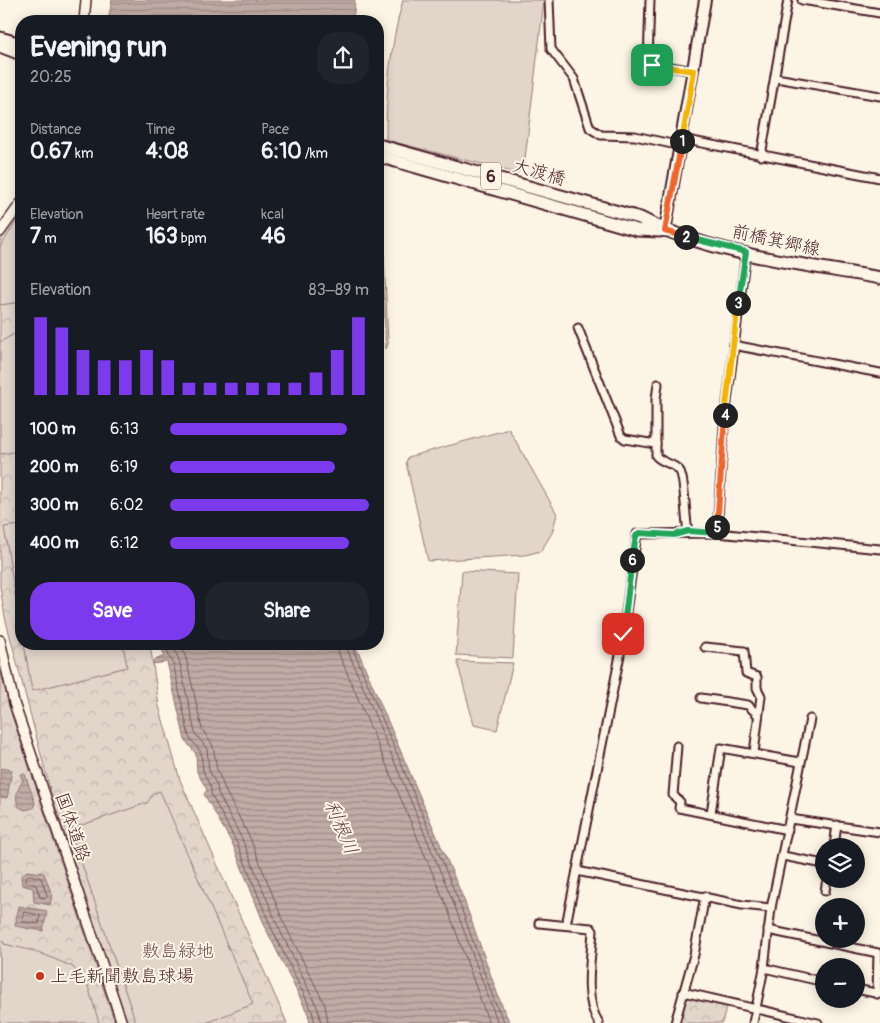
<!DOCTYPE html>
<meta charset="utf-8">
<style>
:root{--surface:#171b24;--page:#20242c;--text:#f1f3f6;--muted:#9ea1a6;--accent:#7c3aed}
body{margin:0;font-family:Pangolin,"Klee One",sans-serif;background:var(--page);color:var(--text);height:100vh;display:flex;flex-direction:column;font-size:19px;white-space:nowrap}
*{box-sizing:border-box;margin:0}
p{font-size:16px;color:var(--muted)}
.icon{flex:none;width:28px;height:28px;fill:none;stroke:currentColor;stroke-width:2;stroke-linecap:round;stroke-linejoin:round}
.map{position:relative;flex:1;overflow:hidden}
.details{position:absolute;left:15px;top:15px;width:369px;height:635px;display:flex;flex-direction:column;background:var(--surface);border-radius:20px;box-shadow:0 2px 12px #0003}
.details>*{flex:none}
.tools{position:absolute;left:815px;top:838px;display:grid;gap:10px}
.tools a{display:grid;place-items:center;width:50px;height:50px;border-radius:50%;background:var(--surface);box-shadow:0 2px 12px #0003;font-size:25px}
.pin{position:absolute;display:grid;place-items:center;width:42px;height:42px;color:#fff;margin:-21px;border-radius:10px;box-shadow:0 2px 8px #0006}
.km{position:absolute;width:25px;height:25px;margin:-12px;border-radius:50%;background:#222;color:#fff;font-size:14px;line-height:25px;text-align:center}
.round{display:grid;place-items:center;flex:none;width:52px;height:52px;border-radius:20px;background:var(--page)}
.summary{display:flex;align-items:center;justify-content:space-between;height:85px;padding:0 15px}
h1{font-size:28px;font-weight:700;line-height:38px}
.figures{display:grid;grid-template-columns:repeat(3,1fr);gap:8px;height:85px;padding:5px 15px}
.figures div{display:grid;align-content:center}
.figures b{font-size:21px;font-weight:700}
.figures small{font-size:14px;font-weight:400}
.figures p{font-size:14px}
.chart{height:140px;padding:10px 15px}
.chart p{display:flex;justify-content:space-between}
.chart svg{width:100%;height:90px;margin-top:5px;stroke:var(--accent);stroke-width:6}
.button{display:flex;gap:10px;margin-top:auto;padding:10px 15px}
.button a{flex:1;height:58px;border-radius:20px;background:var(--accent);color:#fff;font-size:20px;font-weight:700;line-height:58px;text-align:center}
.button a+a{background:var(--page);color:var(--text)}
ul{padding:0 15px;list-style:none;font-size:16px}
li{display:grid;grid-template-columns:80px 60px 1fr;align-items:center;height:38px}
li i{height:12px;border-radius:6px;background:var(--accent)}
.map>svg:first-child{display:block}
.forest{fill:url(#forest-crowns);stroke:#967a7a}
.pitch{fill:#e2d5ca;stroke:#967a7a}
.water{fill:url(#water-rules);stroke:#917474}
.lines{fill:none;stroke-linecap:round;stroke-linejoin:round}
.shore{stroke:#79575c;stroke-width:1}
.minor-casing{stroke:#4a1f2b;stroke-width:11}
.tertiary-casing{stroke:#4a1f2b;stroke-width:12}
.secondary-casing{stroke:#4a1f2b;stroke-width:14}
.primary-casing{stroke:#4a1f2b;stroke-width:15}
.minor{stroke:#fcf5e5;stroke-width:7}
.tertiary{stroke:#fcf5e5;stroke-width:9}
.secondary{stroke:#fcf5e5;stroke-width:10}
.primary{stroke:#fcf5e5;stroke-width:11}
.split-1-casing{stroke:#fff;stroke-width:10}
.split-2-casing{stroke:#fff;stroke-width:10}
.split-3-casing{stroke:#fff;stroke-width:10}
.split-4-casing{stroke:#fff;stroke-width:10}
.split-5-casing{stroke:#fff;stroke-width:10}
.split-6-casing{stroke:#fff;stroke-width:10}
.split-7-casing{stroke:#fff;stroke-width:10}
.split-1{stroke:#f5b400;stroke-width:6}
.split-2{stroke:#f0652b;stroke-width:6}
.split-3{stroke:#22a559;stroke-width:6}
.split-4{stroke:#f5b400;stroke-width:6}
.split-5{stroke:#f0652b;stroke-width:6}
.split-6{stroke:#22a559;stroke-width:6}
.split-7{stroke:#22a559;stroke-width:6}
.poi-dot{fill:#c8321e;stroke:#fcf5e5;stroke-width:2}
.labels{text-anchor:middle;stroke-width:4;stroke-linejoin:round;paint-order:stroke}
.shield{fill:#fcf5e5;stroke:#7f5f63;stroke-width:1}
.shield-label{font-size:16px;font-weight:bold;fill:#4a1f2b}
.street-label{font-size:18px;fill:#4a1f2b;stroke:#fcf5e5}
.park-label{font-size:18px;fill:#704c53;stroke:#fcf5e5}
.poi-label{font-size:18px;fill:#4a1f2b;stroke:#fcf5e5;text-anchor:start}
.water-label{font-size:19px;font-style:italic;fill:#6d4950;stroke:#fcf5e5}
</style>
<div class="map">
<svg width="880" height="1023" viewBox="0 0 880 1023">
<defs>
<pattern id="forest-crowns" width="20" height="18" patternUnits="userSpaceOnUse" patternTransform="scale(1.25)"><rect width="20" height="18" fill="#e2d5ca"/><path d="M2 6a3 3 0 1 1 6 0M12 15a3 3 0 1 1 6 0" fill="none" stroke="#c3b6ae"/></pattern>
<pattern id="water-rules" width="6" height="5" patternUnits="userSpaceOnUse" patternTransform="scale(1.25)"><rect width="6" height="5" fill="#c0aca5"/><path d="M0 2.5h6" fill="none" stroke="#9e8b87"/></pattern>
</defs>
<rect width="100%" height="100%" fill="#fcf5e5"/>
<filter id="ink" filterUnits="userSpaceOnUse"><feTurbulence type="fractalNoise" baseFrequency=".02" numOctaves="2"/><feDisplacementMap in="SourceGraphic" scale="10" xChannelSelector="R" yChannelSelector="G"/><feConvolveMatrix kernelMatrix="1 2 1 2 8 2 1 2 1" color-interpolation-filters="sRGB"/></filter>
<g filter="url(#ink)">
<g class="forest">
<path d="M21 210V644H150L159 706 180 780 287 1023H127L51 793 5 617 0 587V241Z"/>
<path d="M380 226 383 232 388 344 386 349Z"/>
<path d="M0 669 11 713 115 1023H0Z"/>
<path d="M689 996 727 1005 722 1023H679L684 998Z"/>
</g>
<g class="pitch">
<path d="M403 0H544L524 167 517 173 386 140C386 92 390 46 403 0Z"/>
<path d="M21 215V302L0 305V247Z"/>
<path d="M21 330V451L0 454V342Z"/>
<path d="M509 429 557 514 552 533 541 551 525 555 428 561 406 462 408 457Z"/>
<path d="M21 525V631L4 527Z"/>
<path d="M462 571 518 574 513 658 456 655Z"/>
<path d="M24 644H123L127 667 32 691Z"/>
<path d="M457 661 513 663 497 730 474 725Z"/>
<path d="M160 791 253 1004 206 1023H136L70 829 147 803 153 794Z"/>
<path d="M0 941H3L4 944 38 952 73 967 88 986 99 1023H0Z"/>
</g>
<g class="water">
<path d="M112 0H355L353 21H108Z"/>
<path d="M161 644H355L464 900 500 1001 510 1023H310L308 1014 266 929 233 845 204 794 207 790 197 772 196 754 185 740 167 662 153 664V661L164 656Z"/>
<path d="M0 768 12 770 7 798 0 797Z"/>
<path d="M20 774H25L35 803 33 808 25 810 19 807C14 798 17 789 23 781Z"/>
<path d="M27 871 44 873 52 895 50 905 34 902 33 888 22 885 21 876Z"/>
<path d="M19 906 47 911 43 931 15 926Z"/>
</g>
<g class="lines">
<g class="shore">
<path d="M166 644 169 657 173 662 189 737 201 752 203 771 211 788V794L237 843 271 927 312 1011 315 1023"/>
<path d="M172 644 179 660 195 733 207 749 209 770 217 786 218 793 243 841 277 924 318 1009 321 1023"/>
<path d="M180 644 186 658 202 729 213 746 217 769 226 792 250 838 283 921 325 1005 328 1023"/>
<path d="M337 644 339 654 447 907 489 1023"/>
<path d="M345 644 454 904 498 1023"/>
<path d="M351 644 459 902 495 1003 505 1023"/>
<path d="M30 875 41 878 47 895 46 898 40 897 36 885 26 882V877Z"/>
<path d="M24 912 40 915 39 924 22 922Z"/>
</g>
<defs>
<g id="minor">
<path d="M549 0 551 49 574 79 590 128 601 135 635 136 681 146"/>
<path d="M650 0 648 63 694 71"/>
<path d="M802 0 880 13"/>
<path d="M776 78 880 96"/>
<path d="M682 139 880 178"/>
<path d="M761 156 788 0"/>
<path d="M578 328 621 436 625 439 656 444"/>
<path d="M733 345 880 373"/>
<path d="M658 384 656 399V456C662 463 673 463 679 470 685 476 685 518 688 531"/>
<path d="M717 533 724 426 746 252"/>
<path d="M705 647 744 651 746 673 757 677V688L761 696 754 753"/>
<path d="M701 698 748 705 758 715"/>
<path d="M677 746 673 795 680 802 679 808 788 830"/>
<path d="M711 813 721 748 800 762"/>
<path d="M790 819 880 832"/>
<path d="M834 846 837 825"/>
<path d="M783 856 824 864"/>
<path d="M577 871 742 905 771 908"/>
<path d="M825 891 827 879"/>
<path d="M539 923 591 928 593 931C591 959 583 999 599 1023"/>
<path d="M566 925 620 655 637 534 717 533 880 549"/>
<path d="M768 930 878 953 877 994"/>
<path d="M764 968 824 982"/>
<path d="M856 989 880 994"/>
<path d="M683 992 818 1023"/>
<path d="M675 1023 694 955 705 896"/>
<path d="M753 1023 764 968 771 908 810 719"/>
</g>
<g id="tertiary">
<path d="M84 21 86 0"/>
<path d="M0 232 21 203"/>
<path d="M0 640 14 703 122 1023"/>
</g>
<path id="secondary" d="M665 231 705 0"/>
<g id="primary">
<path d="M0 38 21 44"/>
<path d="M0 46 21 54"/>
<path d="M378 145 640 218C709 254 803 264 880 278"/>
<path d="M378 156 637 230 660 231"/>
</g>
</defs>
<use href="#minor" class="minor-casing"/>
<use href="#tertiary" class="tertiary-casing"/>
<use href="#secondary" class="secondary-casing"/>
<use href="#primary" class="primary-casing"/>
<use href="#minor" class="minor"/>
<use href="#tertiary" class="tertiary"/>
<use href="#secondary" class="secondary"/>
<use href="#primary" class="primary"/>
</g>
</g>
<g class="lines" filter="url(#ink)">
<defs>
<path id="split-1" d="M652 65 694 71 682 141"/>
<path id="split-2" d="M682 141 665 231 686 237"/>
<path id="split-3" d="M686 237 746 252 738 303"/>
<path id="split-4" d="M725 415 738 303"/>
<path id="split-5" d="M717 527 725 415"/>
<path id="split-6" d="M632 560 636 536 639 533 674 535 688 531 717 533V527"/>
<path id="split-7" d="M623 634 632 560"/>
</defs>
<use href="#split-1" class="split-1-casing"/>
<use href="#split-2" class="split-2-casing"/>
<use href="#split-3" class="split-3-casing"/>
<use href="#split-4" class="split-4-casing"/>
<use href="#split-5" class="split-5-casing"/>
<use href="#split-6" class="split-6-casing"/>
<use href="#split-7" class="split-7-casing"/>
<use href="#split-1" class="split-1"/>
<use href="#split-2" class="split-2"/>
<use href="#split-3" class="split-3"/>
<use href="#split-4" class="split-4"/>
<use href="#split-5" class="split-5"/>
<use href="#split-6" class="split-6"/>
<use href="#split-7" class="split-7"/>
</g>
<circle class="poi-dot" cx="40" cy="976" r="5"/>
<g class="labels">
<rect class="shield" x="481" y="162.5" width="20" height="27" rx="4"/>
<g class="shield-label">
<text x="491" y="182">6</text>
</g>
<g class="street-label">
<text transform="translate(539 172) rotate(16)" y="6">大渡橋</text>
<text transform="translate(776 240) rotate(12)" y="6">前橋箕郷線</text>
<text transform="translate(73 827) rotate(71)" y="6">国体道路</text>
</g>
<g class="park-label">
<text x="178" y="957">敷島緑地</text>
</g>
<g class="poi-label">
<text x="50" y="982">上毛新聞敷島球場</text>
</g>
<g class="water-label">
<text transform="translate(342 827) rotate(67)" y="7">利根川</text>
</g>
</g>
</svg>
<div class="tools">
<a><svg class="icon" aria-label="layers" viewBox="0 0 24 24"><path d="M12 4l9 5-9 5-9-5zM3 14l9 5 9-5"/></svg></a>
<a>+</a>
<a>−</a>
</div>
<div class="pin" style="left:652px;top:65px;background:#1e9e55"><svg class="icon" aria-label="arrive" viewBox="0 0 24 24"><path d="M6 21V4h12l-3 4 3 4H6"/></svg></div>
<div class="pin" style="left:623px;top:634px;background:#d93025"><svg class="icon" aria-label="check" viewBox="0 0 24 24"><path d="M5 12l5 5 9-10"/></svg></div>
<b class="km" style="left:682px;top:141px">1</b>
<b class="km" style="left:686px;top:237px">2</b>
<b class="km" style="left:738px;top:303px">3</b>
<b class="km" style="left:725px;top:415px">4</b>
<b class="km" style="left:717px;top:527px">5</b>
<b class="km" style="left:632px;top:560px">6</b>
<section class="details">
<div class="summary"><div><h1>Evening run</h1><p>20:25</p></div><a class="round"><svg class="icon" aria-label="share" viewBox="0 0 24 24"><path d="M12 15V3M7 8l5-5 5 5M5 13v7h14v-7"/></svg></a></div>
<div class="figures">
<div><p>Distance</p><b>0.67<small> km</small></b></div>
<div><p>Time</p><b>4:08</b></div>
<div><p>Pace</p><b>6:10<small> /km</small></b></div>
</div>
<div class="figures">
<div><p>Elevation</p><b>7<small> m</small></b></div>
<div><p>Heart rate</p><b>163<small> bpm</small></b></div>
<div><p>kcal</p><b>46</b></div>
</div>
<div class="chart"><p><span>Elevation</span>83–89 m</p>
<svg viewBox="0 0 160 44" preserveAspectRatio="none"><path d="M5 44V6M15 44V11M25 44V22M35 44V27M45 44V27M55 44V22M65 44V27M75 44V38M85 44V38M95 44V38M105 44V38M115 44V38M125 44V38M135 44V33M145 44V22M155 44V6"/></svg>
</div>
<ul>
<li><b>100 m</b>6:13<i style="width:89%"></i></li>
<li><b>200 m</b>6:19<i style="width:83%"></i></li>
<li><b>300 m</b>6:02<i style="width:100%"></i></li>
<li><b>400 m</b>6:12<i style="width:90%"></i></li>
</ul>
<div class="button"><a>Save</a><a>Share</a></div>
</section>
</div>
